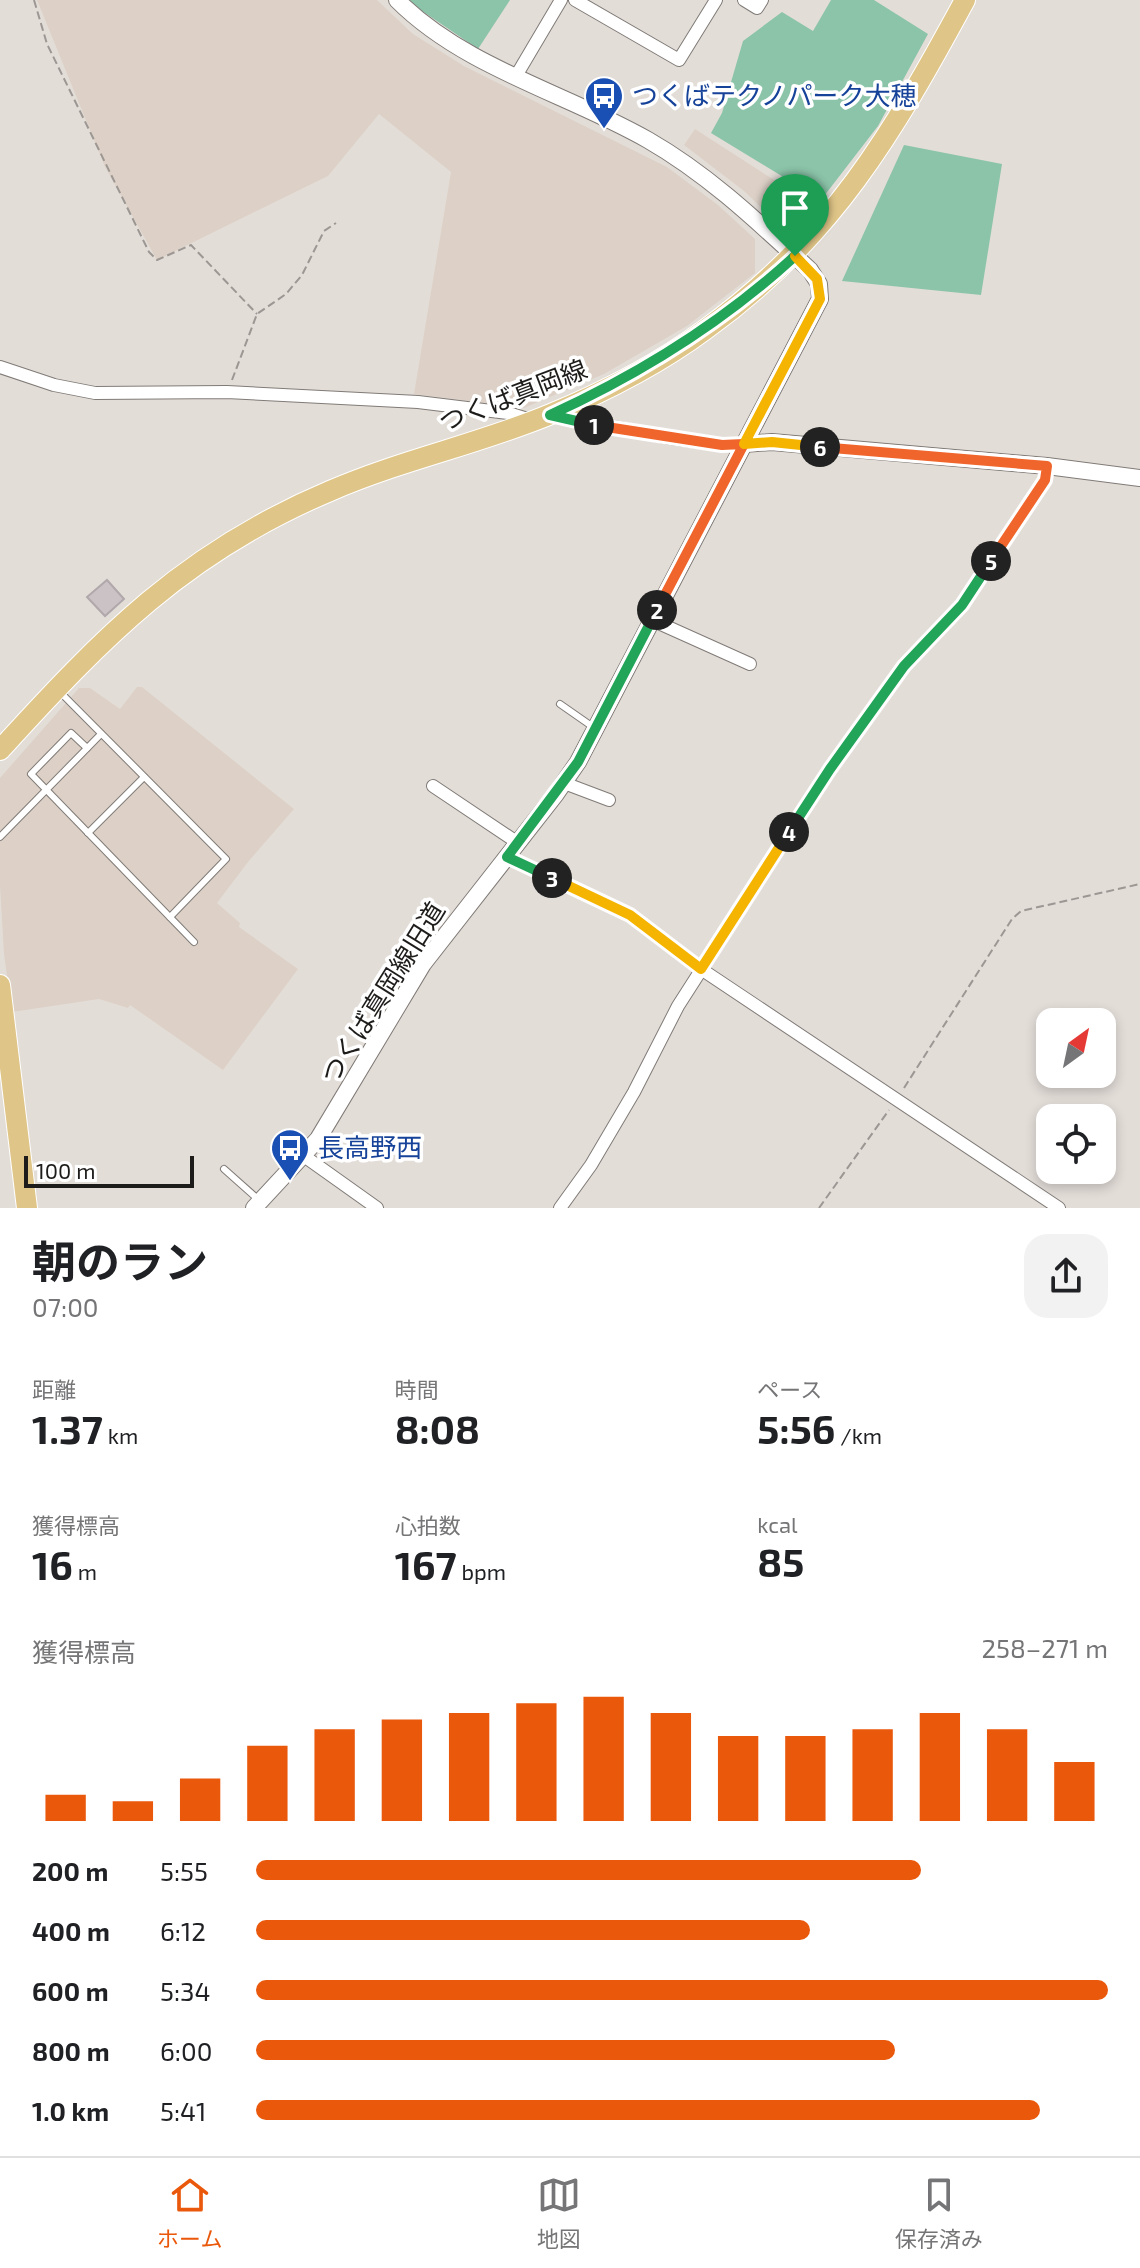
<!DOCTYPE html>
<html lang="ja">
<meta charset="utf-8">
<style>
:root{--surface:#fff;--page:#f2f2f2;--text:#202124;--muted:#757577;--line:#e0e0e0;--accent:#ea580c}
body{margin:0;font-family:"Exo 2","Noto Sans JP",sans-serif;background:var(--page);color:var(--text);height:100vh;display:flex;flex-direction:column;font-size:30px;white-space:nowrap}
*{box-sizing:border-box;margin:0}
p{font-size:26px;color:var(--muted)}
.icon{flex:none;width:44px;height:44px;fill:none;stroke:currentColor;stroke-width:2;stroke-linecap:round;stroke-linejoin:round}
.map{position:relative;height:1208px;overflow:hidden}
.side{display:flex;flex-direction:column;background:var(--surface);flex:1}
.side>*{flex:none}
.needle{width:52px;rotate:33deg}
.controls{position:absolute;left:1036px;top:1008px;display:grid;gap:16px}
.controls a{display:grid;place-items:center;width:80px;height:80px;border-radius:16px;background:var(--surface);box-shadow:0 4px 12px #0003;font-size:40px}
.scale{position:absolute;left:24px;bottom:20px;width:170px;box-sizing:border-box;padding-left:8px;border:4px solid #1e1c1a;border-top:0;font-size:22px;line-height:28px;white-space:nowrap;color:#1e1c1a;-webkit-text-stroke:6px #fff;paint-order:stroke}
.pin{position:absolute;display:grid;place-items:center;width:68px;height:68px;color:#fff;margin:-82px -34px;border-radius:50% 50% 50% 0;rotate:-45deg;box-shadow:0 0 8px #0007}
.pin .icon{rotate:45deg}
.km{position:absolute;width:40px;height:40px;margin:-20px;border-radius:50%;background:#222;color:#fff;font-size:22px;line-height:40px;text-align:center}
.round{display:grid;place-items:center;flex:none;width:84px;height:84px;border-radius:24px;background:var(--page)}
.overview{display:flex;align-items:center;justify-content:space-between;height:136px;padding:0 32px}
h1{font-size:44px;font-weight:700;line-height:60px}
.figures{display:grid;grid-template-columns:repeat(3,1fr);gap:12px;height:136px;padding:8px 32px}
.figures div{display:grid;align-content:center}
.figures b{font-size:40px;font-weight:700}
.figures small{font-size:22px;font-weight:400}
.figures p{font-size:22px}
.chart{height:224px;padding:16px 32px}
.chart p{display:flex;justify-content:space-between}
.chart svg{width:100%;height:144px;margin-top:8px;stroke:var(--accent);stroke-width:6}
ul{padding:0 32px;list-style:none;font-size:26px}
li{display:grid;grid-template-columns:128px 96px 1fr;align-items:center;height:60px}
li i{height:20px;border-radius:10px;background:var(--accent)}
.tab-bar{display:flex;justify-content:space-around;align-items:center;height:112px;border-top:2px solid var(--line);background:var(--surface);font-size:22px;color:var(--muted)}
.tab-bar a{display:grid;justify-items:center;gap:4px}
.tab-bar .current{color:var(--accent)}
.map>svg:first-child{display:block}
.built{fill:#ddd1c7}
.green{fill:#8bc4a9}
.building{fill:#cac2c5;stroke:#b0a8ab;stroke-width:2}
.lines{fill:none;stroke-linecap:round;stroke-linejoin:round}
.service-casing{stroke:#807b77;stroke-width:8}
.minor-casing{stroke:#807b77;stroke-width:14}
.tertiary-casing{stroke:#807b77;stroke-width:18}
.primary-casing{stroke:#fff;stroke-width:22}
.path{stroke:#9c9793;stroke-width:2;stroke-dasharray:8 4;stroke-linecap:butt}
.service{stroke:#fff;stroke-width:6}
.minor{stroke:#fff;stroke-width:12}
.tertiary{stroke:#fff;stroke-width:16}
.primary{stroke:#dfc587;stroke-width:20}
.split-1-casing{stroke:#fff;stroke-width:16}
.split-2-casing{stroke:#fff;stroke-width:16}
.split-3-casing{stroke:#fff;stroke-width:16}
.split-4-casing{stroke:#fff;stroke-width:16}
.split-5-casing{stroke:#fff;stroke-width:16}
.split-6-casing{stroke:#fff;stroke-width:16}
.split-7-casing{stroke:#fff;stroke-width:16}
.split-1{stroke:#22a559;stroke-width:10}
.split-2{stroke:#f0652b;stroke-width:10}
.split-3{stroke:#22a559;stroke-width:10}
.split-4{stroke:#f5b400;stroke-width:10}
.split-5{stroke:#22a559;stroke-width:10}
.split-6{stroke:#f0652b;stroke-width:10}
.split-7{stroke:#f5b400;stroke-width:10}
.labels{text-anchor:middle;stroke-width:7;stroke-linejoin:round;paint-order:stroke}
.transit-label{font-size:26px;fill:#164399;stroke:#fff;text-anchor:start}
.street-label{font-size:26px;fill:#1e1c1a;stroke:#fff}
</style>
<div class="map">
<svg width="1140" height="1208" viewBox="0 0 1140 1208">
<rect width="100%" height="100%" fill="#e3ddd8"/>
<g class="built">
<path d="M37 0H377L413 34 464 66 667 167 718 205 755 239V273L687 326 604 374 524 408 414 394 451 172 379 114 328 176 157 260 105 167Z"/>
<path d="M695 129 816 207 805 219 774 220 744 191 684 145Z"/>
<path d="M137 687H142L294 809 248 862 217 903 240 923 239 927 298 969 223 1070 130 1005 128 1008 99 999 12 1012 4 954 0 886V778L79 688H90L120 709Z"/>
</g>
<g class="green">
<path d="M406 0H510L478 49Z"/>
<path d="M831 0H874L928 34 878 126 821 200 711 133 722 113 743 41 782 12 813 31Z"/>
<path d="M904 145 1002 164 981 295 842 281Z"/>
</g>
<path class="building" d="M107 580 124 599 105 616 87 597Z"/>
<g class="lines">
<defs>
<g id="service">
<path d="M59 691 226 859 170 917"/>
<path d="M560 704 593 727"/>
<path d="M87 748 71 733 31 774 194 942"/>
<path d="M88 833 144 777"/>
<path d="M0 837 101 734"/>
<path d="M224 1169 260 1201"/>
</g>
<g id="minor">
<path d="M575 0 679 60 716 0"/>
<path d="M744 0 757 8 762 0"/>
<path d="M516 76 561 0"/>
<path d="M0 367 54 385 95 393 227 392 418 402 508 413 531 420"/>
<path d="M550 415 671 438 722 445 744 444"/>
<path d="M652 620 750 664"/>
<path d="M564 783 609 800"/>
<path d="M433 786 518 843"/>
<path d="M507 857 630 915 695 965 1059 1208"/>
<path d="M304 1156 377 1208"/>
<path d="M560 1208 591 1165 634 1092 678 1006 830 769 904 666 962 605 1045 480 1047 466"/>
</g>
<g id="tertiary">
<path d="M744 444 772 442 1047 466 1140 478"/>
<path d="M254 1208 318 1139 423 964 556 794 578 762 820 299 819 284 810 270C759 223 709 175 648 140 566 93 465 68 397 0"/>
</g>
<g id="primary">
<path d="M0 750C103 637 185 552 330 491 401 460 479 444 551 414 604 392 659 364 706 329 831 239 893 133 965 0"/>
<path d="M0 985 27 1208"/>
</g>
</defs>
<use href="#service" class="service-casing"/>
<use href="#minor" class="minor-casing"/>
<use href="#tertiary" class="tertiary-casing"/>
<use href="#primary" class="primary-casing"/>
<g class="path">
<path d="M34 0 47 44 149 252 157 260 191 245 257 314"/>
<path d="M232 380 257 314 286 294 302 275 324 231 336 223"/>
<path d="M904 1088 1012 919 1021 911 1140 884"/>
<path d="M819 1208 889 1110"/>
</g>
<use href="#service" class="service"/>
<use href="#minor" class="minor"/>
<use href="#tertiary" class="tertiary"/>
<use href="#primary" class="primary"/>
</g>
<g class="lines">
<defs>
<path id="split-1" d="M594 425 550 415C640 374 721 324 795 256"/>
<path id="split-2" d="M594 425 722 445 744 444 657 610"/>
<path id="split-3" d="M552 878 507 857 578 762 657 610"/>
<path id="split-4" d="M552 878 630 915 701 969 789 832"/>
<path id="split-5" d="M789 832 830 769 904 666 962 605 991 561"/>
<path id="split-6" d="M820 447 1047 466 1045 480 991 561"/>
<path id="split-7" d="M795 256 817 279 820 299 744 444 772 442 820 447"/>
</defs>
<use href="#split-1" class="split-1-casing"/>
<use href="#split-2" class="split-2-casing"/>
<use href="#split-3" class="split-3-casing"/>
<use href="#split-4" class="split-4-casing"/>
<use href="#split-5" class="split-5-casing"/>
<use href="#split-6" class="split-6-casing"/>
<use href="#split-7" class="split-7-casing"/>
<use href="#split-1" class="split-1"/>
<use href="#split-2" class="split-2"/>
<use href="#split-3" class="split-3"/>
<use href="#split-4" class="split-4"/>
<use href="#split-5" class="split-5"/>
<use href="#split-6" class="split-6"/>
<use href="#split-7" class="split-7"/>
</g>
<defs>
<symbol id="bus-pin" viewBox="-11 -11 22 30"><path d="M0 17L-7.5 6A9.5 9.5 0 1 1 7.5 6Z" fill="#1a4fb4" stroke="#fff"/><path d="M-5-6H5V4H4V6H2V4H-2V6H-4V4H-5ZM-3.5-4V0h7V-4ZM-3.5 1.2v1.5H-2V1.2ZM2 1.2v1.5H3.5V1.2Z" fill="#fff"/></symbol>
</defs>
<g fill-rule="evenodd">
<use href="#bus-pin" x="582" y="74" width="44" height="60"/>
<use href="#bus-pin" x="268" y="1126" width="44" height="60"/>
</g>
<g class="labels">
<g class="transit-label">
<text x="632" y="105">つくばテクノパーク大穂</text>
<text x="318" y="1157">長高野西</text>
</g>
<g class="street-label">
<text transform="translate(513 396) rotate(-21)" y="9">つくば真岡線</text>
<text transform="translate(383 993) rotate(-58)" y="9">つくば真岡線旧道</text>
</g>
</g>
</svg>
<div class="controls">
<a><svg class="needle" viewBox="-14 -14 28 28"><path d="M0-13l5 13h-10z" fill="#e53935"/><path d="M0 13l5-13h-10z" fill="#757577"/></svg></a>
<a><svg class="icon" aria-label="locate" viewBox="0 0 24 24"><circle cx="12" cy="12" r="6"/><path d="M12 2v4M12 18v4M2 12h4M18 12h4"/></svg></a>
</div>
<div class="scale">100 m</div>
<div class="pin" style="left:795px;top:256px;background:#1e9e55"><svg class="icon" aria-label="arrive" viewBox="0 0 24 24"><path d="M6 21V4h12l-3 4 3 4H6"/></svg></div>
<b class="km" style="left:594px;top:425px">1</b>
<b class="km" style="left:657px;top:610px">2</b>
<b class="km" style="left:552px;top:878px">3</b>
<b class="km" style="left:789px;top:832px">4</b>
<b class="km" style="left:991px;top:561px">5</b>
<b class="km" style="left:820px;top:447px">6</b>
</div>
<section class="side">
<div class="overview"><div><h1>朝のラン</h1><p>07:00</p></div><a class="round"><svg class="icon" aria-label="share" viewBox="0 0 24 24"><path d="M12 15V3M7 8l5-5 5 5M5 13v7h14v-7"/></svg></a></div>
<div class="figures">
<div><p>距離</p><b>1.37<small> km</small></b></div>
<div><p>時間</p><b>8:08</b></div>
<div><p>ペース</p><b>5:56<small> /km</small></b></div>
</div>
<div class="figures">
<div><p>獲得標高</p><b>16<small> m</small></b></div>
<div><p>心拍数</p><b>167<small> bpm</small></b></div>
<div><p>kcal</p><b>85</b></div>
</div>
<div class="chart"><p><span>獲得標高</span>258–271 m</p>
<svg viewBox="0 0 160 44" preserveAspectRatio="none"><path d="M5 44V36M15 44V38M25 44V31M35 44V21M45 44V16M55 44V13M65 44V11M75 44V8M85 44V6M95 44V11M105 44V18M115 44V18M125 44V16M135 44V11M145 44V16M155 44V26"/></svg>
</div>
<ul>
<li><b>200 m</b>5:55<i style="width:78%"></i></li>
<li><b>400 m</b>6:12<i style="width:65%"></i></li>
<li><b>600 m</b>5:34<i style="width:100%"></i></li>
<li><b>800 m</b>6:00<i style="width:75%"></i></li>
<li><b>1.0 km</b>5:41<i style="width:92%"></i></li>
</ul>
</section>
<nav class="tab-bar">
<a class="current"><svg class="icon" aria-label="home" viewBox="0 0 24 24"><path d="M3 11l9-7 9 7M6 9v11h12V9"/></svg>ホーム</a>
<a><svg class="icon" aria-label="map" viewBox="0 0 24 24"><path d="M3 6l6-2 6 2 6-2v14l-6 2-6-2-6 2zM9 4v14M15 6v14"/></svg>地図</a>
<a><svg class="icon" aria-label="saved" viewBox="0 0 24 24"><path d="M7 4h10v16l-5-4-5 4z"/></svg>保存済み</a>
</nav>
